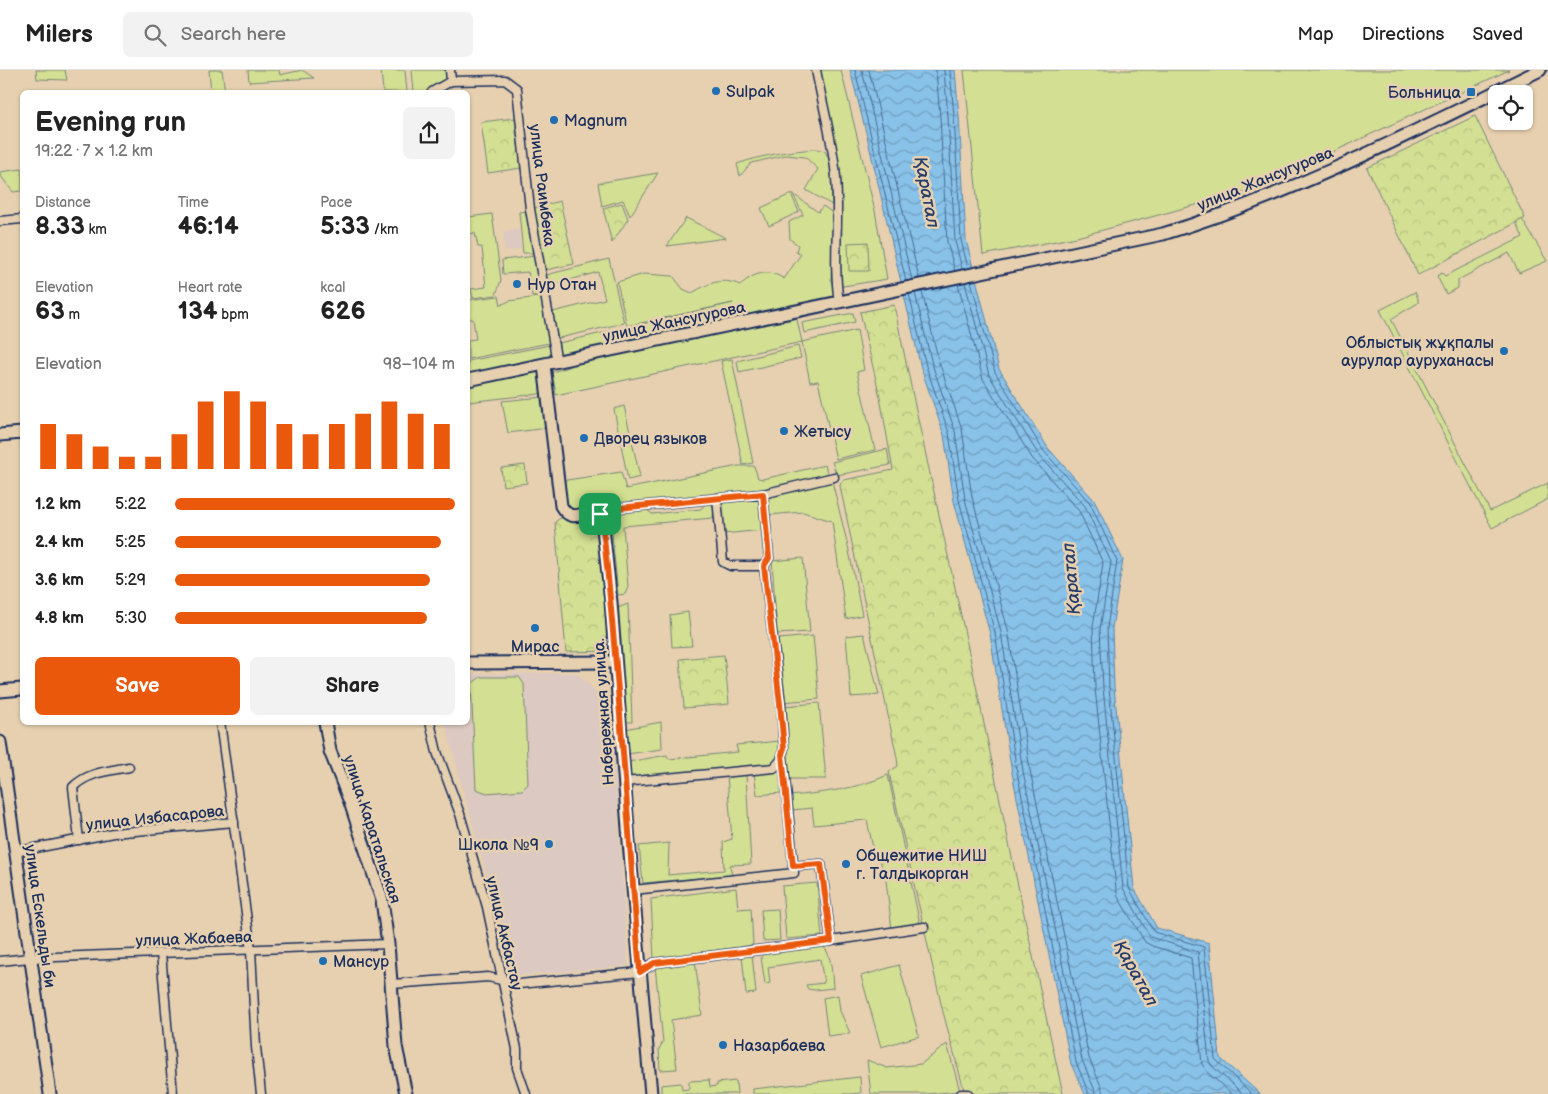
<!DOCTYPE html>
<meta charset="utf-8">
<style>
:root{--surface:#fff;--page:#f2f2f2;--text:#222;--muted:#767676;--line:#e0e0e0;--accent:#ea580c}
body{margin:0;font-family:"Balsamiq Sans",sans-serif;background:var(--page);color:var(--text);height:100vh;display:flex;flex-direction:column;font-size:19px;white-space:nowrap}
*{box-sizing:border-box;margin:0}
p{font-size:16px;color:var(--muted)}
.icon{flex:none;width:28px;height:28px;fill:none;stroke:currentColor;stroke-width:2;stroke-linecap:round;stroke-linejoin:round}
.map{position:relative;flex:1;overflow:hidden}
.sheet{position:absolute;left:20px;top:20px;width:450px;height:635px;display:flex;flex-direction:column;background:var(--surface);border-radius:8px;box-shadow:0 1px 4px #0004}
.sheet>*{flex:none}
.fabs{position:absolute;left:1488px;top:15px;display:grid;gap:10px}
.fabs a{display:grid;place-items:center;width:45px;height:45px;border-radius:8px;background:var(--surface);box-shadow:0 1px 4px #0004;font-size:25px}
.pin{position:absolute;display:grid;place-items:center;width:42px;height:42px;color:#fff;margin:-21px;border-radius:10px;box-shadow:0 2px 8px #0006}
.round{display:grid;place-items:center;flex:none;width:52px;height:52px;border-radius:8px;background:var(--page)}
.head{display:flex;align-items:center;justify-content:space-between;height:85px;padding:0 15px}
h1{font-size:28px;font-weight:700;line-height:38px}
.figures{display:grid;grid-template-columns:repeat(3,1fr);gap:8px;height:85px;padding:5px 15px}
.figures div{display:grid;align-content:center}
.figures b{font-size:25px;font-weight:700}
.figures small{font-size:14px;font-weight:400}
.figures p{font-size:14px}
.chart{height:140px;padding:10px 15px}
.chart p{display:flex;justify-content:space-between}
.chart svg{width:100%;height:90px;margin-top:5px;stroke:var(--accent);stroke-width:6}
.button{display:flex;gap:10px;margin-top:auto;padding:10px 15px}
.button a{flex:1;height:58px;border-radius:8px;background:var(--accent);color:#fff;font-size:20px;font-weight:700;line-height:58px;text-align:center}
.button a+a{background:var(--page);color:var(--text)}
ul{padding:0 15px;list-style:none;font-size:16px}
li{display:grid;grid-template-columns:80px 60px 1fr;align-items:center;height:38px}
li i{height:12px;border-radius:6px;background:var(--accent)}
header{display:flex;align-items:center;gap:30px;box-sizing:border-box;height:70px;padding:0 25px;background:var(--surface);border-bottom:1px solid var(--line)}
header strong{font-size:24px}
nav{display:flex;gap:28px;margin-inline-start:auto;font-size:18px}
.search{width:350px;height:45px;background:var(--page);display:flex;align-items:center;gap:12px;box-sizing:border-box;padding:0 18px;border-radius:8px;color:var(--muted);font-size:19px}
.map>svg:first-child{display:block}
.built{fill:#dcc9c1}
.green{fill:#d3df92;stroke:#778778}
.park{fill:url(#park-crowns);stroke:#778778}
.water{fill:url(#water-waves);stroke:#5d87b1}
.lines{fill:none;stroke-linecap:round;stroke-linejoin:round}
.shore{stroke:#476a95;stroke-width:1}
.street-casing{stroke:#1b2f5e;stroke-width:11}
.secondary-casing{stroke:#1b2f5e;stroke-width:15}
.street{stroke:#e6d0af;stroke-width:8}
.secondary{stroke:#e6d0af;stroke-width:11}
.route-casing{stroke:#fff;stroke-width:10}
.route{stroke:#ea580c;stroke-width:6}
.poi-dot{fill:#1f6fb2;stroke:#e6d0af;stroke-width:2}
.labels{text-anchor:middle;stroke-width:5;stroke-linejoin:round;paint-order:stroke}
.poi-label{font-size:16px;fill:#1b2f5e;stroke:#e6d0af;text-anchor:start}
.street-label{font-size:16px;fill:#1b2f5e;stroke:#e6d0af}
.water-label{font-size:18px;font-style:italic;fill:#263e6c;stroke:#e6d0af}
</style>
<header>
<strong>Milers</strong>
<div class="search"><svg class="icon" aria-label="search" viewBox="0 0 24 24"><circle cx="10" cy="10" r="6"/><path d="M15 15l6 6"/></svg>Search here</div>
<nav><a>Map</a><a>Directions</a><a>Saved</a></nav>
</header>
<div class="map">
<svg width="1548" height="1024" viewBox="0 0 1548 1024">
<defs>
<pattern id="park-crowns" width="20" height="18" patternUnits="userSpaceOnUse" patternTransform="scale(1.25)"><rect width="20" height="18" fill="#d3df92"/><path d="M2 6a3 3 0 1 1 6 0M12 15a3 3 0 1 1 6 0" fill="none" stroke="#b5c080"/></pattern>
<pattern id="water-waves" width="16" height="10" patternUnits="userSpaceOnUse" patternTransform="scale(1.25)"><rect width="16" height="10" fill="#89c2e8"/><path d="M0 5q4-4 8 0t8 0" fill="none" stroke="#6f9ebf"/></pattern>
</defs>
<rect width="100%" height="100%" fill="#e6d0af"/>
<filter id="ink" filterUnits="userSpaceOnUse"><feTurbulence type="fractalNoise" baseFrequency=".02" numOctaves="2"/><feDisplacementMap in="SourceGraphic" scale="10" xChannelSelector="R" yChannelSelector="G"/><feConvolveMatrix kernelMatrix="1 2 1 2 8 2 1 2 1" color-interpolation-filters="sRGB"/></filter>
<g filter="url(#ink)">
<g class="built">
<path d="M519 160 521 179 505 181 503 161Z"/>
<path d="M576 603 611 635 628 896 514 906 445 653 468 652V604Z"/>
</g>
<g class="green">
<path d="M36 0H65L67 10 37 9Z"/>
<path d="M209 0H222L225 22H211Z"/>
<path d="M248 0H279L280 5 302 0 314 8 249 12Z"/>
<path d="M381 0H405L407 22H383Z"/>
<path d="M412 0H447L449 10 428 22H414Z"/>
<path d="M816 0H841L875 141 887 209 837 217 836 111Z"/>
<path d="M964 0H1509L1251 120 1077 167 983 185Z"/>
<path d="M816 79 825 81 831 94 832 135 806 120 818 99 805 87 786 85 751 93 740 106 737 94C763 85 789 81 816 79Z"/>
<path d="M22 99V121L13 122 0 105V102Z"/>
<path d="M658 103 630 146 623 130 602 136 598 113Z"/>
<path d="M791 124 799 142 769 156 761 138Z"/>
<path d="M793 124 818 142 823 136 834 144 831 210 837 229 468 308V291L550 275 733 233 627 256 617 212 644 204 673 206 683 219 692 223C709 213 722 207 740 215 754 203 768 198 784 209L801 184 796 181 798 175 790 169 789 152 803 145Z"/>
<path d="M527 141 534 183H523L519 142Z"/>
<path d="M492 144 501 210 496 225 473 228 471 219 486 217 482 177H478L475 163 468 164V147Z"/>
<path d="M686 148 726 168 667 176Z"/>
<path d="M1522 149 1547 191 1519 203 1509 183 1458 210V218L1446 224 1437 206 1442 203 1445 206 1523 167 1517 155V152Z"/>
<path d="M536 186 544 225 532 226 528 202 503 204 502 190Z"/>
<path d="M609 189 624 253 555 269 553 242 605 229 598 202 549 216 546 205Z"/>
<path d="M1415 222 1418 228V233L1391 249 1490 441 1548 413V429L1492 458 1380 240Z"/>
<path d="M499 226 501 235 509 231 545 226 554 272 468 289V270L476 269 473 249H468V230Z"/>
<path d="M795 241 802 272 857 260 864 300 857 302 875 380 836 389 818 311 810 312 802 272 556 325 552 302 642 274Z"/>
<path d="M853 243 855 252 804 263 802 253Z"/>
<path d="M798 276 801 288 739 302 737 291Z"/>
<path d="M732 289 753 393 743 395 721 291Z"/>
<path d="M544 295 547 323 468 332V313Z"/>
<path d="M543 327 547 358 508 363 502 331Z"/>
<path d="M624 336 640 407 628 410 614 339Z"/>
<path d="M887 379 890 395 837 405 832 392Z"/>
<path d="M825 395 828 406 763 419 568 440 560 411 621 402 626 419 738 396H754L758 408 763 409Z"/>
<path d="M832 411 848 476 862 545 846 549 832 451 803 442 768 445V427Z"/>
<path d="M760 427 763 460 723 464 720 431Z"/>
<path d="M708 431 712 432 714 437 713 448 623 456 628 517 625 524 618 525 610 443 646 439 652 444 701 439Z"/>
<path d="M803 488 810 562 777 564 772 491Z"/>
<path d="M628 534 632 652H624L615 539Z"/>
<path d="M688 542 692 576 672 577 670 545Z"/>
<path d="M864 564 879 625 851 627 846 566Z"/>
<path d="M813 566 819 629 782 632 778 569Z"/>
<path d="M481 607H519L524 614 528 714 522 720 487 723 476 719 471 614Z"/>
<path d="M819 633 826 709H788L784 636Z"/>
<path d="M661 652 662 679 627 684 625 659Z"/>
<path d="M781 671 778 687 771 696 629 710 628 692 667 685 669 689 738 682 736 675Z"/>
<path d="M781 699V723L757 725 754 702Z"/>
<path d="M746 705 751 794 730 795 732 805 643 813 639 776 669 773 668 805 724 800 723 772 732 769 727 706Z"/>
<path d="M888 705 920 854 892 860 885 802 873 778 867 750 814 755 812 738 792 740 789 726C823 723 857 719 888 705Z"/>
<path d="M817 813 822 866 786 869 782 816Z"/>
<path d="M736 818 738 839 751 838 753 875 654 889 651 829Z"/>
<path d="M778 839 780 870 763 871 761 840Z"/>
<path d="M823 876C832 884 832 906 833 918L815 920 808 919 806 915 824 913 820 889 768 897 770 913 765 914 761 887 763 884Z"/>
<path d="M752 885 756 923 746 924 742 886Z"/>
<path d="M695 891 702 945 671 950 677 999 660 1000 659 979 663 972 655 896Z"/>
<path d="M899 895 919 966 881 977 861 906Z"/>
<path d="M838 925 840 941 850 963 828 966 823 928Z"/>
<path d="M947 974 960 1021 926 1024H871L867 990 887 998 921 994Z"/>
<path d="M860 1007 861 1023 850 1024H753V1019Z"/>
<path d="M709 1010 710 1017 717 1016V1013L736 1011 737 1024H661V1015L681 1013 682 1020 689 1019V1011Z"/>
</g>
<g class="park">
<path d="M1475 46 1525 148 1418 205 1367 98Z"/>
<path d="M515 48 521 98 488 103 481 52Z"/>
<path d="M560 131 574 194 541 201 530 139Z"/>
<path d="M622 133 628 149 612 173 603 138Z"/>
<path d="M868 172 869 201H849L848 173Z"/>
<path d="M894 235C920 364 950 491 977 620 1005 755 1033 889 1063 1024H965L942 938 895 730 889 702 898 696 897 688 840 416 841 412 844 410 893 400 880 327 860 242Z"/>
<path d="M525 395 527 413 503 416 501 398Z"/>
<path d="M566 444H600L607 492 609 581 566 582 555 452Z"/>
<path d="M724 585 729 634 684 638 680 589Z"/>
</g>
<path class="water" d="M850 0H955L959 46 966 170 999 299 1048 378 1094 430 1123 490 1112 558 1114 617 1134 818 1157 858 1209 873 1220 988 1260 1024H1085L1071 994 1012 703 990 564 954 431 944 365 921 298 867 66Z"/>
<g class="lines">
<g class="shore">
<path d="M855 0 906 211"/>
<path d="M862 0 912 210"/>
<path d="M869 0 919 208"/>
<path d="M936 0 940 47 947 172 955 201"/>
<path d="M944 0 948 47 955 171 962 199"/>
<path d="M950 0 954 46 961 170 968 198"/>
<path d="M971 211 995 302 1043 380 1090 433 1117 491 1107 558 1109 618 1129 818 1154 862 1204 877 1215 989 1252 1024"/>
<path d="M965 213 989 305 1038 384 1085 436 1111 492 1100 559 1103 618 1123 818 1150 867 1198 882 1209 991 1212 996 1243 1024"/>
<path d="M958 214 983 309 1032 388 1079 441 1103 493 1093 556 1095 618 1116 819 1118 827 1145 872 1152 876 1191 888 1202 994 1207 1002 1232 1024"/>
<path d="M922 222 939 292 962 359 972 427 1008 560 1030 700 1089 988 1101 1016 1103 1024"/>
<path d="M915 223 932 294 955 361 965 429 1001 562 1023 701 1082 990 1094 1018 1095 1024"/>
<path d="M909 224 926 296 949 363 959 430 995 563 1017 702 1076 992 1089 1024"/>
</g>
<defs>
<g id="street">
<path d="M450 0 451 11 505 10 517 19 530 139 557 293"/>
<path d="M816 0C822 32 831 65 835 98 841 142 832 188 839 232"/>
<path d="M432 22 451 11"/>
<path d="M0 151 22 149"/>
<path d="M763 424 834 407"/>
<path d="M717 428 723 492 731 496H764"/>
<path d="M600 444 608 439 763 424 769 488 764 496 781 634 784 678 781 690 774 698 624 712"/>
<path d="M220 652 251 880 256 977 261 1024"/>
<path d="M430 652 437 682 460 744 487 837 517 979V998L526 1024"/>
<path d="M79 770 73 717C88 702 109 701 129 697"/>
<path d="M15 782 113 763 234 752"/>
<path d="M793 796 821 794 831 871"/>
<path d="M633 820 794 803 783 687"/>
<path d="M161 883 173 1024"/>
<path d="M0 891 30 888 388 874"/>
<path d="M392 914 488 907 519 914 640 902 654 893 831 871 924 857"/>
<path d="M961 1024H968"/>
</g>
<g id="secondary">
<path d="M544 295 561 436C573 456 583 438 600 444L602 449 611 532 629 772 651 1024"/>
<path d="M468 310 1163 164C1294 124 1417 60 1540 0"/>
<path d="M0 365 22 363"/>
<path d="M468 593 615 592"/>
<path d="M0 621 22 619"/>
<path d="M325 652 330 681 350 732 382 830 388 874 396 976 406 1024"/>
<path d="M0 672 50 1024"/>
</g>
</defs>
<use href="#street" class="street-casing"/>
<use href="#secondary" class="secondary-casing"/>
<use href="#street" class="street"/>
<use href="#secondary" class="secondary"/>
</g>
</g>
<g class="lines" filter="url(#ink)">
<defs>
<path id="route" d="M763 424 769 488 764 496 780 634 784 678 782 684 793 796 821 794 831 871 654 893 640 902C627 751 619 600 602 449L600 444 608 439Z"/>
</defs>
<use href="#route" class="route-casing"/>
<use href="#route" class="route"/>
</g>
<g class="poi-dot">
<circle cx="716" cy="21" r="5"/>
<rect x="1466" y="17" width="10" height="10" rx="2.5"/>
<circle cx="554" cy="50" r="5"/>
<circle cx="517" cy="214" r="5"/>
<circle cx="1504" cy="281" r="5"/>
<circle cx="784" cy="361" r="5"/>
<circle cx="584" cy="368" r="5"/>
<circle cx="535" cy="558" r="5"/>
<circle cx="549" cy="774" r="5"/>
<circle cx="846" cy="794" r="5"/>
<circle cx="323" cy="891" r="5"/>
<circle cx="723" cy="975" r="5"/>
</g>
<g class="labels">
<g class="poi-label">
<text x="726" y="27">Sulpak</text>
<text x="1461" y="28" text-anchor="end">Больница</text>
<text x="564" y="56">Magnum</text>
<text x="527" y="220">Нур Отан</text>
<text x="1494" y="278" text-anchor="end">Облыстық жұқпалы<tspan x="1494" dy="18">аурулар ауруханасы</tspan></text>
<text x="794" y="367">Жетысу</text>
<text x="594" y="374">Дворец языков</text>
<text x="535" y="582" text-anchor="middle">Мирас</text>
<text x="539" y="780" text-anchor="end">Школа №9</text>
<text x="856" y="791">Общежитие НИШ<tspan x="856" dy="18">г. Талдыкорган</tspan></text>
<text x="333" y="897">Мансур</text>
<text x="733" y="981">Назарбаева</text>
</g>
<g class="street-label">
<text transform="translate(1265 108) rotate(-22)" y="6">улица Жансугурова</text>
<text transform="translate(543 115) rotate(83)" y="6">улица Раимбека</text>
<text transform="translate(674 251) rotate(-12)" y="6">улица Жансугурова</text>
<text transform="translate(603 642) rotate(-94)" y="6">Набережная улица.</text>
<text transform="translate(155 747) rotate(-6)" y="6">улица Избасарова</text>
<text transform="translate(373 759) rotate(72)" y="6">улица Каратальская</text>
<text transform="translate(41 846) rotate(82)" y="6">улица Ескельды би</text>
<text transform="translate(505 863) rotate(77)" y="6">улица Акбастау</text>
<text transform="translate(194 868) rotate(-2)" y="6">улица Жабаева</text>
</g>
<g class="water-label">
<text transform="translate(927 122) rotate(79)" y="6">Қаратал</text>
<text transform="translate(1071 509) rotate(-95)" y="6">Қаратал</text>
<text transform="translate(1136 903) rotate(61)" y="6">Қаратал</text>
</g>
</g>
</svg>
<div class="fabs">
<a><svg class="icon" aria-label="locate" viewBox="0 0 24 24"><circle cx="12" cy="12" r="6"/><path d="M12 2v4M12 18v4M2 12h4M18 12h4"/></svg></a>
</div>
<div class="pin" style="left:600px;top:444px;background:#1e9e55"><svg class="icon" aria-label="arrive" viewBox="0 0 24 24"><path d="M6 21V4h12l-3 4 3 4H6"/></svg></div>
<section class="sheet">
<div class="head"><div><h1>Evening run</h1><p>19:22 · 7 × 1.2 km</p></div><a class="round"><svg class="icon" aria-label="share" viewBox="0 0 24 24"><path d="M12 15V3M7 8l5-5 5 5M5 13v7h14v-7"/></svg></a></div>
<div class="figures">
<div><p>Distance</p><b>8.33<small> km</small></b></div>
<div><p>Time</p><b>46:14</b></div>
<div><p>Pace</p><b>5:33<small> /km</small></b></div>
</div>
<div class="figures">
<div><p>Elevation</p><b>63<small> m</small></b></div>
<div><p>Heart rate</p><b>134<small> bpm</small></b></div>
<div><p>kcal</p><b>626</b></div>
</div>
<div class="chart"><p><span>Elevation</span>98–104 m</p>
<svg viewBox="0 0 160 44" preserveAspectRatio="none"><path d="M5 44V22M15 44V27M25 44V33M35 44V38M45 44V38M55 44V27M65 44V11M75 44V6M85 44V11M95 44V22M105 44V27M115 44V22M125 44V17M135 44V11M145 44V17M155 44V22"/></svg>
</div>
<ul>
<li><b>1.2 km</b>5:22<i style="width:100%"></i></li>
<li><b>2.4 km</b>5:25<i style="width:95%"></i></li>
<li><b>3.6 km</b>5:29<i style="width:91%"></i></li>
<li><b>4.8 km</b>5:30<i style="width:90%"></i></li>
</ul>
<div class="button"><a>Save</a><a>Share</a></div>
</section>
</div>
